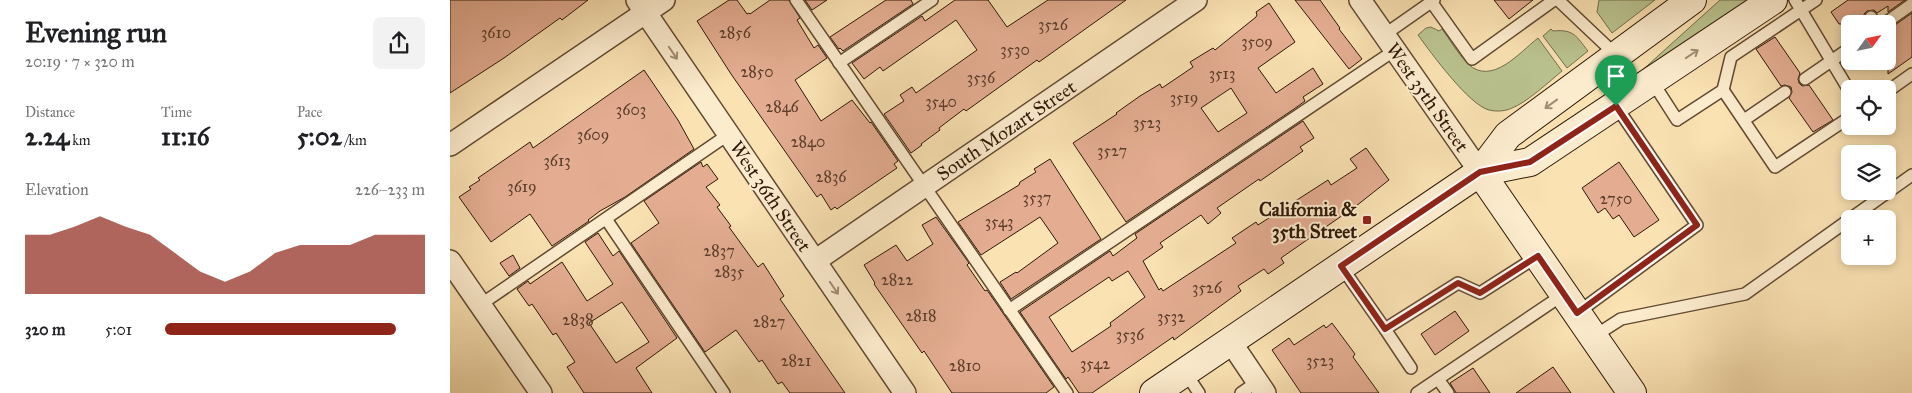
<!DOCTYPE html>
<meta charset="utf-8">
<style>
:root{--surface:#fff;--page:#f2f2f2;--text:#202124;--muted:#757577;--accent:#8f2418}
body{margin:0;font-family:"IM FELL Great Primer",serif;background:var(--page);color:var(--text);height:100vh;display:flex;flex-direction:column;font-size:19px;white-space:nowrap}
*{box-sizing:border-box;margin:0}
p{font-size:16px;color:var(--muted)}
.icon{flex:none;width:28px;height:28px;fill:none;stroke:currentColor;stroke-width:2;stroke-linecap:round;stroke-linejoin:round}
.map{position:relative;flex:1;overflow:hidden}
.drawer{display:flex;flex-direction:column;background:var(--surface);width:450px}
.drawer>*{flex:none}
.needle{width:32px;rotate:57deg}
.fabs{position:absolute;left:1391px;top:15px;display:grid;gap:10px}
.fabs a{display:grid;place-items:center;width:55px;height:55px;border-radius:8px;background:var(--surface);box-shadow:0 2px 8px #0003;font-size:25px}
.pin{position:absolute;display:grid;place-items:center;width:42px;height:42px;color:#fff;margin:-51px -21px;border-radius:50% 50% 50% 0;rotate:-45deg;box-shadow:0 0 5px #0007}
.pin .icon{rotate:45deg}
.round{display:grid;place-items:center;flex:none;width:52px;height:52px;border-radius:8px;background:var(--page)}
.summary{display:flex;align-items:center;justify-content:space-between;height:85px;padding:0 25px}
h1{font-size:28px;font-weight:700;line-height:38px}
.figures{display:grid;grid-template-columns:repeat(3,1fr);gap:8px;height:85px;padding:5px 25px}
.figures div{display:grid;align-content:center}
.figures b{font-size:25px;font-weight:700}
.figures small{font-size:14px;font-weight:400}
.figures p{font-size:14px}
.chart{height:140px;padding:10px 25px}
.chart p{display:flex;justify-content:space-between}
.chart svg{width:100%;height:90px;margin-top:5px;fill:var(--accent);opacity:.7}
ul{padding:0 25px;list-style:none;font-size:16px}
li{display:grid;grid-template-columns:80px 60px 1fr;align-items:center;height:38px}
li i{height:12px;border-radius:6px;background:var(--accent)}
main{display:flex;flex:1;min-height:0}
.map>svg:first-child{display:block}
.green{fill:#bac490;stroke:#746e4c}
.building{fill:#e4ad92;stroke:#2f1807;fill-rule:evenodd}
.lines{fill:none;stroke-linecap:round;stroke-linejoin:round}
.lane-casing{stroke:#624a32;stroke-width:14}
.street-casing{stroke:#624a32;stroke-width:24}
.secondary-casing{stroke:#2f1807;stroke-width:30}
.lane{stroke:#fcecce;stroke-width:11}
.street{stroke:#fcecce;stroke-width:21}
.secondary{stroke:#fcecce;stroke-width:28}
.oneway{stroke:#a08d74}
.route-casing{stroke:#fff;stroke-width:10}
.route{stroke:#8f2418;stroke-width:6}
.poi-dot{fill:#8f2418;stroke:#fcecce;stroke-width:2}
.labels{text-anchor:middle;stroke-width:4;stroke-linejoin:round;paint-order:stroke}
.number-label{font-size:16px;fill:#5c3d2a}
.street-label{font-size:19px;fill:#2f1807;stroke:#fcecce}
.poi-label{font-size:19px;font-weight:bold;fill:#2f1807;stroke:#fcecce;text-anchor:end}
</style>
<main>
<section class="drawer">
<div class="summary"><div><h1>Evening run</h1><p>20:19 · 7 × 320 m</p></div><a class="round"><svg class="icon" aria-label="share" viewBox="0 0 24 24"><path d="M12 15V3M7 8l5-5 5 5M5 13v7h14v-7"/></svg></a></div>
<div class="figures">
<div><p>Distance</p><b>2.24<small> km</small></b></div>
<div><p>Time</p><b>11:16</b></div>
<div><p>Pace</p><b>5:02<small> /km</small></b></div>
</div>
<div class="chart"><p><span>Elevation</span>226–233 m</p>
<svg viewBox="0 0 160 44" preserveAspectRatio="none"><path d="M0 44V15L10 15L20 11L30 6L40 11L50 15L60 24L70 33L80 38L90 33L100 24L110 20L120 20L130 20L140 15L150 15L160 15V44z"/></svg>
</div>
<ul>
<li><b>320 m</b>5:01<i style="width:89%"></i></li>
</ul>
</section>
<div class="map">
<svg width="1462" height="393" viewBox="0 0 1462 393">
<rect width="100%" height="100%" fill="#fae2b3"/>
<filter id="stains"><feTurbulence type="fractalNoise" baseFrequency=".004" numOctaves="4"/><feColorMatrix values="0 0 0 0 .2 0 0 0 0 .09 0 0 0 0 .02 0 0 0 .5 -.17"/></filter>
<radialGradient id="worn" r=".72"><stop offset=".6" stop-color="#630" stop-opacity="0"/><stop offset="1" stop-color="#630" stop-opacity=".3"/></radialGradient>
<g class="green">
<path d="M1149 0H1205L1162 33 1147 12Z"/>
<path d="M1270 0H1302L1188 74Z"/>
<path d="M981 27 989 31 992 29C1000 40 1008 54 1018 64 1042 86 1069 53 1088 38L1112 71C1100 81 1076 103 1062 108 1056 111 1047 112 1039 110 1019 105 981 53 968 35L976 28Z"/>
<path d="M1101 29 1103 31C1124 29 1126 36 1138 51L1117 68 1093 36Z"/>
</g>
<g class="building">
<path d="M0 0H138L112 20 110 18 54 58 0 93Z"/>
<path d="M279 0H287L297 14 299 13 300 14 320 0H339L350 18 347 20 364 48 368 45 377 58 345 80 371 121 402 100 420 123 421 122 448 161 444 164 447 168 387 209 385 207 381 210 371 194 367 197 281 74 247 21Z"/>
<path d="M355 0H377L362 10Z"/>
<path d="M436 0H461L463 4 393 51 390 48 389 49 380 37Z"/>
<path d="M505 0H538L557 27 598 0H676L589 62 587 60 516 111 514 109 489 128 490 130 471 144 472 145 461 153 434 114 454 101 450 95 462 87 466 93 527 50 506 20 433 71 430 67 414 79 402 63 472 16 475 21Z"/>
<path d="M845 0H870L890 28 889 29 912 59 899 69Z"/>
<path d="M1044 0H1083L1059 19Z"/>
<path d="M1398 0H1455L1438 12V6L1427 13 1424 10 1417 11 1414 14 1415 21 1411 24H1389L1381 12Z"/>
<path d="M819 3 845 42 808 68 826 93 863 68 873 84 853 97 855 101 844 109 676 222 623 143 667 114 666 113 690 96 710 84 712 88 743 67 740 62 763 48 765 50 806 17 807 15 806 12ZM781 88 797 113 768 132 751 108Z"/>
<path d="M1462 13V57L1438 74V30Z"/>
<path d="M1325 37 1350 73 1348 79 1349 83 1352 86 1359 85 1383 120 1363 132 1339 98 1342 92 1341 87 1335 85 1331 86 1306 49Z"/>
<path d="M194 70 228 120 244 149 175 197 150 211 138 220 139 221 102 246 80 214 41 242 9 197 21 189 19 187 30 180 28 178 70 149 80 142 83 148Z"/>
<path d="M853 121 864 138 850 147 853 151 810 181 809 179 767 208 771 213 758 224 751 215 710 243 713 247 693 261 709 290 711 288 713 291 786 243 782 238 806 222 808 225 878 180 881 185 907 168 900 159 916 148 939 180 906 206 831 258 834 263 818 274 814 269 788 286 791 291 724 340 723 337 642 393H629L618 377 616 379 570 312 660 251 663 256 687 238 685 234ZM678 271 695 297 660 323 661 326 622 352 599 317 659 277 662 281Z"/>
<path d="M600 159 651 239 561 299 550 282 566 272 567 273 608 243 590 217 531 255 508 222 569 185 570 182 586 172 584 169Z"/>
<path d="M251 162 253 167 257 164 268 179 256 187 270 205 267 207 281 226 279 227 308 267 313 263 334 296 330 299 395 393H340L332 382 328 384 312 360 309 362 286 330 255 352 181 243 209 223 194 201Z"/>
<path d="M1169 162 1209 220 1184 237 1169 215 1163 219 1155 208 1148 213 1132 188Z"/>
<path d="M486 217 519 263 517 265 535 291 537 290 604 387 596 393H502L474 351 472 353 424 284 425 283 414 265 446 245 457 261 483 244 472 225Z"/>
<path d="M148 233 163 256 169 251 227 338 186 368 202 393H134L117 367 125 362 106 333 103 335 82 304 79 306 67 289 78 281 80 284 112 262 137 301 163 284 135 242ZM172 302 199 342 166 363 139 323Z"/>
<path d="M63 255 70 268 59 276 50 263Z"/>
<path d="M1005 311 1019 331 985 355 971 334Z"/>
<path d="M882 323 905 354 903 357 929 393H851L822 350 839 338 844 345 874 325 876 328Z"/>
<path d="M1103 367 1121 393H1066Z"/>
<path d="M1023 368 1040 393H1006L1005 391 1000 383Z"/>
</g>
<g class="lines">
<defs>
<g id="lane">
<path d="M346 0 617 393"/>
<path d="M980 0 1022 59 1104 0"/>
<path d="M1108 0 1167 56"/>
<path d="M1345 0 1400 92"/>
<path d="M1421 17 1426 24"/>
<path d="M1434 24 1462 4"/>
<path d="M934 35 984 0"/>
<path d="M389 63 482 0"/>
<path d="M1355 79 1400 48"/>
<path d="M1202 81 1227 120 1273 90 1325 167 1400 117"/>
<path d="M1273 90 1281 57 1366 0"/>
<path d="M1438 91 1462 74"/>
<path d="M1294 120 1335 92"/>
<path d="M156 219 274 393"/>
<path d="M1400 219 1462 175"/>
<path d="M891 266 935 329 1008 283 1030 293 1088 256"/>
<path d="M30 305 279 134"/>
<path d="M559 310 945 50"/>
<path d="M1127 313 1247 225 1166 106"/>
<path d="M935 329 961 368"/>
<path d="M1143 337 1171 319 1295 294 1400 219"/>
<path d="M735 372 749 393"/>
<path d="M988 379 998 393"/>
<path d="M791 393 807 382"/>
<path d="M967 393 1114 294"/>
</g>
<g id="street">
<path d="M187 0 455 393"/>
<path d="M910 0 1030 172"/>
<path d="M0 145 214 0"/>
<path d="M0 261 91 393"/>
<path d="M365 261 746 0"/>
<path d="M780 341 815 393"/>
</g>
<g id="secondary">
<path d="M1030 172 1080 162 1323 0"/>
<path d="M1030 172 1182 393"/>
<path d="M704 393 1030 172 1058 135 1242 0"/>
</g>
</defs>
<use href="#lane" class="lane-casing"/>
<use href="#street" class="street-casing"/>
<use href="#secondary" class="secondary-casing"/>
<use href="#lane" class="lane"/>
<use href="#street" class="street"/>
<use href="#secondary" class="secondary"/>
</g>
<defs><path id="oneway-shaft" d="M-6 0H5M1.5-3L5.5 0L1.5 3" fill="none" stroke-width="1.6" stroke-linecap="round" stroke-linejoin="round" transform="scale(1.25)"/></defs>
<g class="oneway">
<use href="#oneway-shaft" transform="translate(223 53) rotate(56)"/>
<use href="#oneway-shaft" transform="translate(1242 54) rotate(-34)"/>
<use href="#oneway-shaft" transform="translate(1101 104) rotate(144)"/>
<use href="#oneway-shaft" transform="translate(384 288) rotate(56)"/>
</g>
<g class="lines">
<defs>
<path id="route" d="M1166 106 1247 225 1127 313 1088 256 1030 293 1008 283 935 329 891 266 1030 172 1080 162Z"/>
</defs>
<use href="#route" class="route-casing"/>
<use href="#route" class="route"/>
</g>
<rect class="poi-dot" x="912" y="215" width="10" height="10" rx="2.5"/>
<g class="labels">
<g class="number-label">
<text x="603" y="30">3526</text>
<text x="46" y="38">3610</text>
<text x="285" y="38">2856</text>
<text x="807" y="47">3509</text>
<text x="565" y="55">3530</text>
<text x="307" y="77">2850</text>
<text x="772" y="79">3513</text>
<text x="531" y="83">3536</text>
<text x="734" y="103">3519</text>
<text x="491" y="107">3540</text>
<text x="332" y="112">2846</text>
<text x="181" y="115">3603</text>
<text x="697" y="128">3523</text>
<text x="143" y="140">3609</text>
<text x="358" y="147">2840</text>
<text x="662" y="156">3527</text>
<text x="107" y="166">3613</text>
<text x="381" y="182">2836</text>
<text x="72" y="192">3619</text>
<text x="587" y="203">3537</text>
<text x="1166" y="204">2750</text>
<text x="549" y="227">3543</text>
<text x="269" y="256">2837</text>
<text x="279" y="277">2835</text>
<text x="447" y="285">2822</text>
<text x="757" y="293">3526</text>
<text x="471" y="321">2818</text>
<text x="721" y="322">3532</text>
<text x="128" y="325">2838</text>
<text x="319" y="327">2827</text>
<text x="680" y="340">3536</text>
<text x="346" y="366">2821</text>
<text x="870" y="366">3523</text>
<text x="645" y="369">3542</text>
<text x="515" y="371">2810</text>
</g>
<g class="street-label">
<text transform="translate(978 97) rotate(55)" y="7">West 35th Street</text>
<text transform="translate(556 130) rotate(-34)" y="7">South Mozart Street</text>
<text transform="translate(321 196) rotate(56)" y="7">West 36th Street</text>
</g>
<g class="poi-label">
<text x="907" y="216">California &amp;<tspan x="907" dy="22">35th Street</tspan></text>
</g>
</g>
<rect width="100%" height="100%" filter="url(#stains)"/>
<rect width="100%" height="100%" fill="url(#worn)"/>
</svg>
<div class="fabs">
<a><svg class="needle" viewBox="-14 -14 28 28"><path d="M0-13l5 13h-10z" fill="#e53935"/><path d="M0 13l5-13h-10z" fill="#757577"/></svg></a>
<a><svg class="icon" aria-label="locate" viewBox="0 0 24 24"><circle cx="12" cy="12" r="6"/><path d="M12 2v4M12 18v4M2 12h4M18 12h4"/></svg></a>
<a><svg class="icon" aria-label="layers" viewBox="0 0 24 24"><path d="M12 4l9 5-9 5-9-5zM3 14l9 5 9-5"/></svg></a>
<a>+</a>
</div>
<div class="pin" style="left:1166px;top:106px;background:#1e9e55"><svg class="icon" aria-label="arrive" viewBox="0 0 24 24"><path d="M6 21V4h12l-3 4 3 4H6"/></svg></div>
</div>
</main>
